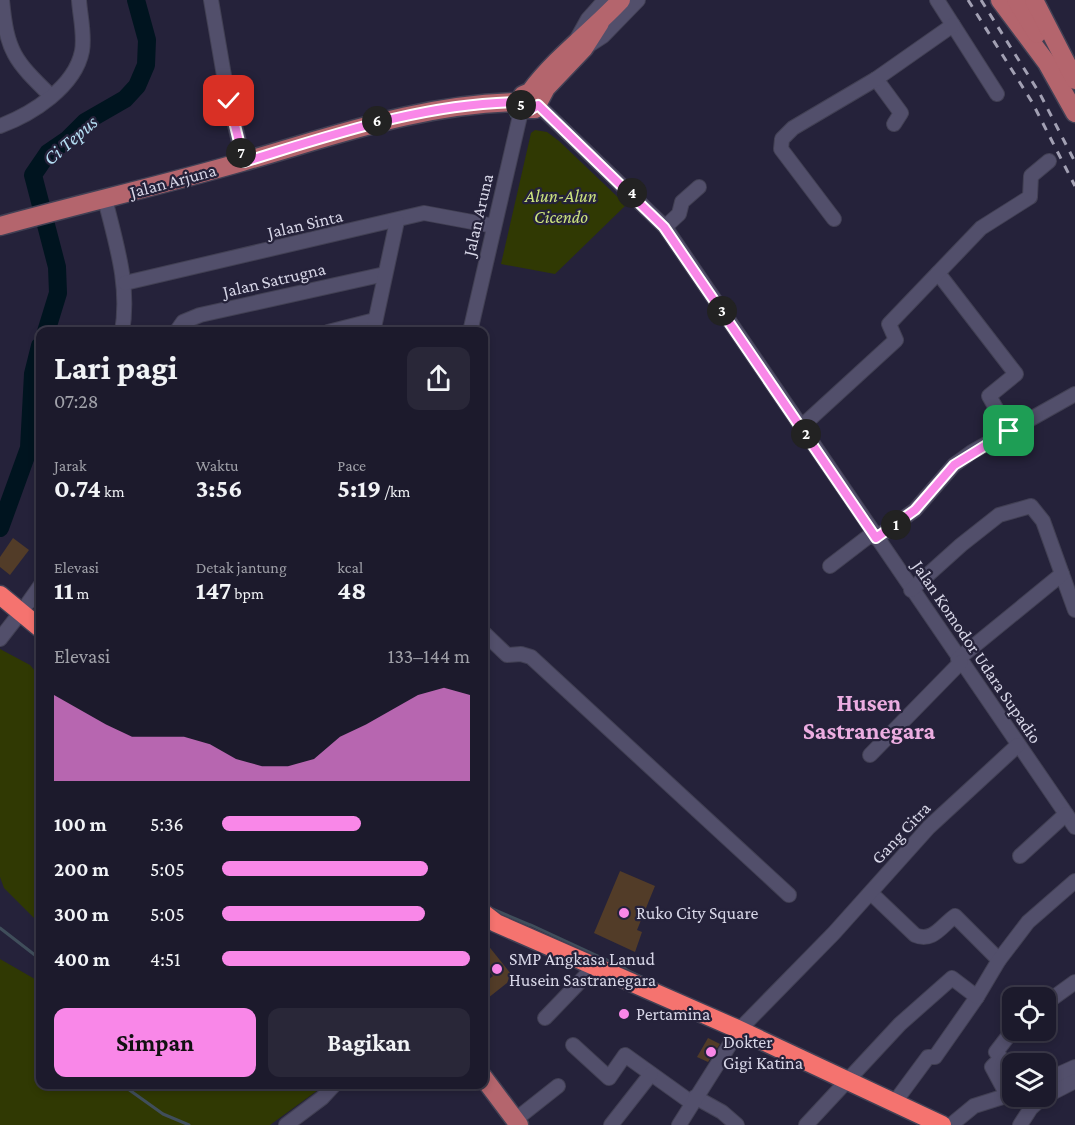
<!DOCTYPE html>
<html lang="id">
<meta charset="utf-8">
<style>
:root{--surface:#1c1a2c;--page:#292738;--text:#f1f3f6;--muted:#a0a1a9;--line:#3a3848;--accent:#f987e8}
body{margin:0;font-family:"Crimson Pro",serif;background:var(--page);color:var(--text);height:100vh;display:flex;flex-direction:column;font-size:22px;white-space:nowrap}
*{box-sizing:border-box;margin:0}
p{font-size:20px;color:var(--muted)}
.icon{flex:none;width:33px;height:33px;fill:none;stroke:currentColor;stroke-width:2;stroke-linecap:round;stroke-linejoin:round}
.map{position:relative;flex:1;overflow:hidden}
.sheet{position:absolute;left:36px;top:327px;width:452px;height:762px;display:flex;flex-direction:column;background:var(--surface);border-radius:12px;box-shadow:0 3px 9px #0003,0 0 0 2px var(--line)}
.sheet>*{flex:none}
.controls{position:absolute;left:1002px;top:987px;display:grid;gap:12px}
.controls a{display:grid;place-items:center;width:54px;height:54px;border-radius:12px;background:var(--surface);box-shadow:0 3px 9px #0003,0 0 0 2px var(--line);font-size:30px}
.pin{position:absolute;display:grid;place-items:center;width:51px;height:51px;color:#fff;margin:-26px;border-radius:12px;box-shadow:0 3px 9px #0006}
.km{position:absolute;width:30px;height:30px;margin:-15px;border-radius:50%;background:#222;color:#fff;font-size:16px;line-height:30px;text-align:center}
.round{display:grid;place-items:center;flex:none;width:63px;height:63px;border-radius:12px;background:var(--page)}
.summary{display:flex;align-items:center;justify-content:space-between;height:102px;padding:0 18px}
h1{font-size:33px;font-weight:700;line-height:45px}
.figures{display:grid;grid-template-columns:repeat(3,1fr);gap:9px;height:102px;padding:6px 18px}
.figures div{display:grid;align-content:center}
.figures b{font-size:26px;font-weight:700}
.figures small{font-size:16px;font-weight:400}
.figures p{font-size:16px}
.chart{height:168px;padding:12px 18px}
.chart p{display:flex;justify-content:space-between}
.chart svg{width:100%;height:108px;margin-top:6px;fill:var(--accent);opacity:.7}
.action{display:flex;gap:12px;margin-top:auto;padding:12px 18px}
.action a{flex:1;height:69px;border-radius:12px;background:var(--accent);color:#111;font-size:24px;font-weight:700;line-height:69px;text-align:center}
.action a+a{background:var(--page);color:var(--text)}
ul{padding:0 18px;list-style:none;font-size:20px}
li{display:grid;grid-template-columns:96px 72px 1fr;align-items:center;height:45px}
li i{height:15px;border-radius:8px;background:var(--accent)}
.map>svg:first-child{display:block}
.green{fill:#303903}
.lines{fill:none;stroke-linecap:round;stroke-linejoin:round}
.stream{stroke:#404e5b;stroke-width:3}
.river{stroke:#00141f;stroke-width:18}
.building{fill:#523c28}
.minor-casing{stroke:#424054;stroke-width:16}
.major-casing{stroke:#424054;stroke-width:21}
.highway-casing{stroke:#424054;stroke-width:21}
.minor{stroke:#524f6b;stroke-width:14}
.major{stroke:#b4656d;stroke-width:18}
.highway{stroke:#f5736f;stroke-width:18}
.rail{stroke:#a2a0b3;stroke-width:3;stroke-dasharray:8 8;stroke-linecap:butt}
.route-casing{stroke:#fff;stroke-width:12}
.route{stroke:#f987e8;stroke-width:8}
.poi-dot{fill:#f987e8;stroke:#25223a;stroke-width:2}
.labels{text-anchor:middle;stroke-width:4.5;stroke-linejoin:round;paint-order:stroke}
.street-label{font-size:18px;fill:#d6d5e6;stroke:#25223a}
.park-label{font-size:18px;font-style:italic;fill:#cde47f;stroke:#25223a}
.poi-label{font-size:18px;fill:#d6d5e6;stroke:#25223a;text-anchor:start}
.water-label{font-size:20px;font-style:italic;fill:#b4ddf2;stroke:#25223a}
.district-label{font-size:24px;font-weight:bold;fill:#ecade1;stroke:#25223a}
</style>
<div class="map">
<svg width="1075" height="1125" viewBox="0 0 1075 1125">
<rect width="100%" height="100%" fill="#25223a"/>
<g class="green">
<path d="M535 130 547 132 559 141 626 205 555 274 501 264 531 133Z"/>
<path d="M0 649 30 665 40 677V924L4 888 0 877Z"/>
<path d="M0 959 40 982V1084L325 1085 270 1125H0Z"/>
</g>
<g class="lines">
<g class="stream">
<path d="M508 109 512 117"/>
<path d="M490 908 530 925"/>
<path d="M531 925 600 957"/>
<path d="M0 928 40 959"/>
<path d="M601 957 626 969"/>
<path d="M627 970 670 990"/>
<path d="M121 1084 163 1114 189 1125"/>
</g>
<g class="river">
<path d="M46 332 58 293 57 267 33 175 48 153 67 140 85 122 125 99 137 86 146 65 147 40 136 0"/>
<path d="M0 528 29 448 33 374 40 346"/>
</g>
</g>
<g class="building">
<path d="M13 538 29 550 10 575 0 567V557Z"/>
<path d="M620 871 655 886 637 930 642 932 635 952 594 933Z"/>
<path d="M483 939 511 974 507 983 483 1002V984L493 976 483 963Z"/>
<path d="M708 1038 720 1044 708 1062 697 1057Z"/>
</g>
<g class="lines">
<defs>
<g id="minor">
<path d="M2 0C7 52 14 60 51 96"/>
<path d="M211 0 227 93 244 162"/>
<path d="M937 0 997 94"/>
<path d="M578 37 588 19 605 0"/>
<path d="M586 47 603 36 638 0"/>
<path d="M876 79 901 113 894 124"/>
<path d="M538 105 665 227 1075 827"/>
<path d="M0 126C32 114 75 87 82 51 85 35 80 16 79 0"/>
<path d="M105 199C116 244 130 285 122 332"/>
<path d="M834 219 781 149 782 139 793 128 876 79 953 25"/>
<path d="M665 227 679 214 682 202 699 187"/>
<path d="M938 273 1016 374 989 396 1009 431"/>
<path d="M125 283 424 213 494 226"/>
<path d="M176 332 183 322 200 315 385 274"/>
<path d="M328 332 375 320"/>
<path d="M373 332 397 221"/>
<path d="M470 332 522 107"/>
<path d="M801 427 896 340 889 324 981 228 1030 197 1031 176 1049 161"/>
<path d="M876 538 915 510 954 465 972 452 1075 394"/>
<path d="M830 566 873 533"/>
<path d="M1062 574 1075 610"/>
<path d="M911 590 961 545 999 515 1031 506 1043 521 1062 574 958 659"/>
<path d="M28 603 40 586"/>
<path d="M483 632 507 655 521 654 531 657 789 895"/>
<path d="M0 639 21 612"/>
<path d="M870 755 961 662"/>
<path d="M1020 856 1066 814"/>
<path d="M871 893 915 935C933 943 942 925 955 916L999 960"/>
<path d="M1046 1003 1075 982"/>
<path d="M545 1018 595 966"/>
<path d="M573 1045 609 1078 625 1055 692 1103"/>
<path d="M1046 1080 1075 1067"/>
<path d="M1007 1095 992 1067 1001 1058 996 1052 1013 1030"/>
<path d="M1046 1096 1075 1081"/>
<path d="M695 1097 722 1112 737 1125"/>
<path d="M894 1103 928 1057H935L977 997"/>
<path d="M515 1120 558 1086"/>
<path d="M286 1125 322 1098 335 1084"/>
<path d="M611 1125 651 1074"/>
<path d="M679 1125 739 1030 834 933 929 827 1018 745"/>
<path d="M806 1125 900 1024 952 978 977 997 999 960 1028 922 1075 881"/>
<path d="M951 1125 974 1106 1012 1094"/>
<path d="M1020 1125 1031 1108 1044 1096"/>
</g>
<g id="major">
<path d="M1000 0 1047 63 1075 113"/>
<path d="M1016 0 1037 34"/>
<path d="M1034 0 1075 80"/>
<path d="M600 23 584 48 546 88 535 109H526L522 107 523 95 530 92C556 57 591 32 621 0"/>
<path d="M0 226C80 204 162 185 242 162 334 136 423 103 521 102"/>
<path d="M483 1077 519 1125"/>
</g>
<g id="highway">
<path d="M0 595 40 628"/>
<path d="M483 913 496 923 733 1027 942 1125"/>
</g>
</defs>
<use href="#minor" class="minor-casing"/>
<use href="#major" class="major-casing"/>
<use href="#highway" class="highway-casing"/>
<use href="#minor" class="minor"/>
<use href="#major" class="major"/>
<use href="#highway" class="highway"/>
<g class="rail">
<path d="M968 0 1032 102 1075 186"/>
<path d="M981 0 1040 94 1075 162"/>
</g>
</g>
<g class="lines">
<defs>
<path id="route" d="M229 101 244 162C335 134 425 103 520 102L522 106 530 110 538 105 664 227 876 538 915 510 954 465 1009 431"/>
</defs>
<use href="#route" class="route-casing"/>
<use href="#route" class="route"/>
</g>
<g class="poi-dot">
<circle cx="624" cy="913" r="6"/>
<circle cx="497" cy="969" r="6"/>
<circle cx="624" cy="1014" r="6"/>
<circle cx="711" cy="1052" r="6"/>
</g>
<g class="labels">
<g class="street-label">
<text transform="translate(173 181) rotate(-15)" y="6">Jalan Arjuna</text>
<text transform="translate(478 215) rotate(-77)" y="6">Jalan Aruna</text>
<text transform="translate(305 224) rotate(-13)" y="6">Jalan Sinta</text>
<text transform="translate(274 280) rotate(-13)" y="6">Jalan Satrugna</text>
<text transform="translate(977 652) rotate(56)" y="6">Jalan Komodor Udara Supadio</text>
<text transform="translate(901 833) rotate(-47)" y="6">Gang Citra</text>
</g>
<g class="park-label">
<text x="561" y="202">Alun-Alun<tspan x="561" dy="21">Cicendo</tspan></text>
</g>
<g class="poi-label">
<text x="636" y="919">Ruko City Square</text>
<text x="509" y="965">SMP Angkasa Lanud<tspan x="509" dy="21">Husein Sastranegara</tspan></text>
<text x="636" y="1020">Pertamina</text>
<text x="723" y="1048">Dokter<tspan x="723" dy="21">Gigi Katina</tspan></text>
</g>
<g class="water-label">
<text transform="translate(70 140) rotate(-41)" y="7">Ci Tepus</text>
</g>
<g class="district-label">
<text x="869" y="711">Husen<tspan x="869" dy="28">Sastranegara</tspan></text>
</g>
</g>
</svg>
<div class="controls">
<a><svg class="icon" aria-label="locate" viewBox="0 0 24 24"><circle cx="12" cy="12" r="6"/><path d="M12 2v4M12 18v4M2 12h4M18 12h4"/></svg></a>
<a><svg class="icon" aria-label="layers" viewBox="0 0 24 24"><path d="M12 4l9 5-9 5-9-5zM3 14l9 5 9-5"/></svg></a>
</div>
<div class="pin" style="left:1009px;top:431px;background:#1e9e55"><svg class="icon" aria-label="arrive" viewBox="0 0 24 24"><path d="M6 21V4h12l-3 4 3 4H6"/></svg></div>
<div class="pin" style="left:229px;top:101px;background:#d93025"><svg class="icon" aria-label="check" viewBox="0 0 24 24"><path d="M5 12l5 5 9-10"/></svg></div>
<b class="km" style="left:896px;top:525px">1</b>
<b class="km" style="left:806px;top:434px">2</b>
<b class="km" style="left:722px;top:311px">3</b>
<b class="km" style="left:632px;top:193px">4</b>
<b class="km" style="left:521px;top:105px">5</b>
<b class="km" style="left:377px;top:121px">6</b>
<b class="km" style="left:241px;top:153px">7</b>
<section class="sheet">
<div class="summary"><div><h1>Lari pagi</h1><p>07:28</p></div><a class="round"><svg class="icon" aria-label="share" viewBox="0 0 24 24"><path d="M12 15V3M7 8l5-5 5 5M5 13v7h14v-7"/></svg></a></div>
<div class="figures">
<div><p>Jarak</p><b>0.74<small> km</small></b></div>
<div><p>Waktu</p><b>3:56</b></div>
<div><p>Pace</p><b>5:19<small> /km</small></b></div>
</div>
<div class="figures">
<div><p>Elevasi</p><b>11<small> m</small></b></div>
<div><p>Detak jantung</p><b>147<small> bpm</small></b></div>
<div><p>kcal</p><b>48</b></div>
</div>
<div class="chart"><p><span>Elevasi</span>133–144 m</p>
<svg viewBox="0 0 160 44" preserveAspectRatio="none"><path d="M0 44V9L10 15L20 21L30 26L40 26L50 26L60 29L70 35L80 38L90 38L100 35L110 26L120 21L130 15L140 9L150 6L160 9V44z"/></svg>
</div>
<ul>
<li><b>100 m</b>5:36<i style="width:56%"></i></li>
<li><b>200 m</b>5:05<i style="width:83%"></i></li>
<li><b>300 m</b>5:05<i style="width:82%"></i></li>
<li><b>400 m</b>4:51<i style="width:100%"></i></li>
</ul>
<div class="action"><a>Simpan</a><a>Bagikan</a></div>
</section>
</div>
